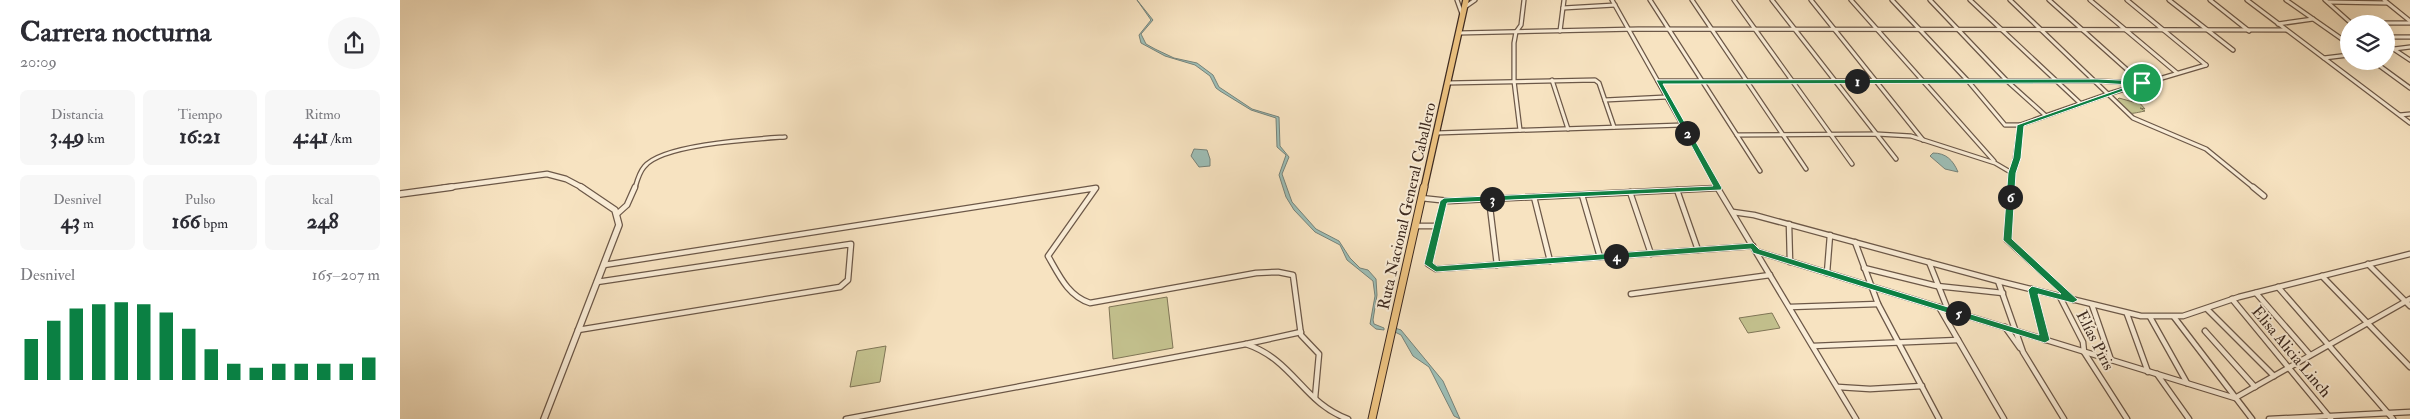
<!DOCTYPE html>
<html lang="es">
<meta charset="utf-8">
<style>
:root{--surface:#fff;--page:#f7f7f7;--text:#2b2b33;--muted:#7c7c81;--accent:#0b8043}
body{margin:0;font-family:"IM FELL Double Pica",serif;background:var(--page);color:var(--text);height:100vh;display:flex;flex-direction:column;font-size:19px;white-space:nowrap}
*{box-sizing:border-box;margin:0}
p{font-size:16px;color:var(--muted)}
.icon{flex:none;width:28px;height:28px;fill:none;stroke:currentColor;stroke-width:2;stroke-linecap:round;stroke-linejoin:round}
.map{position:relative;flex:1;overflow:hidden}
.panel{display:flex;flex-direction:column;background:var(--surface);width:400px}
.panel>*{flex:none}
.controls{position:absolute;left:1940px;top:15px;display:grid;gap:10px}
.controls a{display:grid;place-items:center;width:55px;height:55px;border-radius:50%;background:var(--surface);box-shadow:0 5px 20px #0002;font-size:25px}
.pin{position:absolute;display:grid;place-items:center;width:42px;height:42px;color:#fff;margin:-21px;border:2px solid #fff;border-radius:50%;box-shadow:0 1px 5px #0007}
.km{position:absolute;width:25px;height:25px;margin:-12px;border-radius:50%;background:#222;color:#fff;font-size:14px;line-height:25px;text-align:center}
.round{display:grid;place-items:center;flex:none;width:52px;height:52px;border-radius:26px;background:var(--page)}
.head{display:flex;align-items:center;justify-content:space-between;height:85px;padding:0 20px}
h1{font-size:28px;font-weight:700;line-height:38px}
.stats{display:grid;grid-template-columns:repeat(3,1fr);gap:8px;height:85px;padding:5px 20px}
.stats div{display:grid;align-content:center;border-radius:8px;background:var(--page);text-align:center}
.stats b{font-size:21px;font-weight:700}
.stats small{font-size:14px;font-weight:400}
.stats p{font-size:14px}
.chart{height:140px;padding:10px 20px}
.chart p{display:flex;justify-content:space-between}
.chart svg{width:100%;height:90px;margin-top:5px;stroke:var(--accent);stroke-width:6}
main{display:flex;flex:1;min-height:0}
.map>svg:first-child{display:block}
.green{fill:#c3c18e;stroke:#807657}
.water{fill:#9dbeb6;stroke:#77837a}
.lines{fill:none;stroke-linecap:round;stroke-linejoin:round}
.minor-far1-casing{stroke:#6c5848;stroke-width:5.5}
.minor-casing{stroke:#6c5848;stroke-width:7}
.tertiary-far1-casing{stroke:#6c5848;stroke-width:7}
.tertiary-casing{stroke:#6c5848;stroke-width:8}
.trunk-far1-casing{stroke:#3d2a20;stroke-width:8}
.trunk-casing{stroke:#3d2a20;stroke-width:9}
.minor-far1{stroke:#faedd7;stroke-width:3}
.minor{stroke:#faedd7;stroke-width:4.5}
.tertiary-far1{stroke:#faedd7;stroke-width:4.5}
.tertiary{stroke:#faedd7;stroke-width:5.5}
.trunk-far1{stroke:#ecc280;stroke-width:5.5}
.trunk{stroke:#ecc280;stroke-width:7}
.route{fill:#0b8043;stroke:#fff;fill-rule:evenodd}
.labels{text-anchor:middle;stroke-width:4;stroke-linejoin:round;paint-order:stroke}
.street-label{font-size:16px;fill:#3d2a20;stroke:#faedd7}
</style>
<main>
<section class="panel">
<div class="head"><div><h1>Carrera nocturna</h1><p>20:09</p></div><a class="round"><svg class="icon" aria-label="share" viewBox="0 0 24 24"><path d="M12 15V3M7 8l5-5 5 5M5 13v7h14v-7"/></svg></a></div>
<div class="stats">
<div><p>Distancia</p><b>3.49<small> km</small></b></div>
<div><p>Tiempo</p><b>16:21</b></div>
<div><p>Ritmo</p><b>4:41<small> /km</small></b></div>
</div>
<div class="stats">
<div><p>Desnivel</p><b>43<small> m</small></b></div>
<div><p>Pulso</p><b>166<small> bpm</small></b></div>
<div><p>kcal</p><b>248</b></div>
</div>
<div class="chart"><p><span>Desnivel</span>165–207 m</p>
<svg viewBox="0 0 160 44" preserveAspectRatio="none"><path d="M5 44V24M15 44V15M25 44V9M35 44V7M45 44V6M55 44V7M65 44V11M75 44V19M85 44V29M95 44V36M105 44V38M115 44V36M125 44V36M135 44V36M145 44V36M155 44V33"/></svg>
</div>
</section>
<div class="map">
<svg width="2010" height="419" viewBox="0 0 2010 419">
<rect width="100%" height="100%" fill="#f7e3c1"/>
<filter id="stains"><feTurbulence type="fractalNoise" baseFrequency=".004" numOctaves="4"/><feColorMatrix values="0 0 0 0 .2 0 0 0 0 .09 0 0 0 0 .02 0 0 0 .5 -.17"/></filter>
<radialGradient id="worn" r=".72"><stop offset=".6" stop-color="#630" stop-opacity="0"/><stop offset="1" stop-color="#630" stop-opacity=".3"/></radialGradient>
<g class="green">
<path d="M1719 98 1733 102 1738 101 1745 109 1740 108 1745 111C1726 115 1728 115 1715 102Z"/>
<path d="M767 297 773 348 713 359 709 307Z"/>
<path d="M1372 313 1380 328 1348 333 1339 318Z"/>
<path d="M486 346 480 382 450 387 457 351Z"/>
</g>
<g class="water">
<path d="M737 0 753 20 741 34 746 44 755 49 774 58 797 63 813 75 819 87 852 109 879 117 880 146 889 157 882 174 892 202 916 229 939 241 950 258 960 268 968 270 976 279 977 295 973 320 974 324 984 328V330L976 329 970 324 975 296 973 281 947 260 940 245 915 232 894 210 886 197 879 175 886 155 877 147 876 118 851 110 820 91 816 88 810 76 795 65 765 56 741 43 739 35 751 20Z"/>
<path d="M794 149 807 150 810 159V166L799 167 791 156Z"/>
<path d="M1533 153C1546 153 1553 160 1558 172L1545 169 1530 156Z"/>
<path d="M995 328 1001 330 1043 381 1060 419 1054 416 1029 367 1013 356 1001 335 995 332Z"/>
</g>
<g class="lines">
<defs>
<g id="minor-far1">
<path d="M1057 0 1062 14"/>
<path d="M1212 0 1318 188"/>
<path d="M1250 0 1360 171"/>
<path d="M1292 0 1406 169"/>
<path d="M1334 0 1452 164"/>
<path d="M1372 0 1496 159"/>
<path d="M1411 0 1523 140"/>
<path d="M1451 0 1594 161"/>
<path d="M1492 0 1568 81 1605 125H1620"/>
<path d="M1530 0 1607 81 1645 115"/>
<path d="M1570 0 1680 103"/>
<path d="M1610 0 1733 118 1806 149 1854 188"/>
<path d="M1649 0 1742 83"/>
<path d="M1690 0 1777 73"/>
<path d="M1727 0 1806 65"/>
<path d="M1769 0 1833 50"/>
<path d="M1810 0 1849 31"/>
<path d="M1847 0 2010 123"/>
<path d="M1886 0 1949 44"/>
<path d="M1925 0 1952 24"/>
<path d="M1984 0 2010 21"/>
<path d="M1928 2 1987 3"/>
<path d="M1065 7 1075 0"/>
<path d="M1163 8 1215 5"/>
<path d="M1951 23H2010"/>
<path d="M1878 24 1913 19"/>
<path d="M1160 31 1164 0"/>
<path d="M1059 33 1238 29 1886 30"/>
<path d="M1986 37H2010"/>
<path d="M1986 44 2010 60"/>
<path d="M1986 50 2010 47"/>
<path d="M1924 58 1949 55"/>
<path d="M1973 61 2010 88"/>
<path d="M1152 80 1168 129"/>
<path d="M1258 81H1697L1742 83"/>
<path d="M1048 83 1195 80 1199 83 1214 127"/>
<path d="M1205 100 1266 97"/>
<path d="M2000 115 2010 114"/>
<path d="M1120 130 1114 81V43L1116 32 1121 25 1124 0"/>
<path d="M1037 133 1282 125"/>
<path d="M1337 135 1477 134 1511 136 1595 163 1612 173"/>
<path d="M235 188C237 181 239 173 244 167 261 144 356 139 385 137"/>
<path d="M1315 188H1318"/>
<path d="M1611 188 1620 125 1708 94 1806 65"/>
</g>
<g id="minor">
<path d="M1317 187 1456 419"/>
<path d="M1611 187 1607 240 1673 300"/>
<path d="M1853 187 1864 196"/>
<path d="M1277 190 1298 250"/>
<path d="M1230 192 1251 254"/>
<path d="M1182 195 1200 257"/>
<path d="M1134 197 1150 261"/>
<path d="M1021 198 1049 201 1318 188"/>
<path d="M1089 199 1097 265"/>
<path d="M1044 201 1028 264 1036 269 1353 246"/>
<path d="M1333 212 1354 215 1598 281 1741 316H1783L1839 297 2010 254"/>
<path d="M217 214 227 205 235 187"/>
<path d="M1389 224 1390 262"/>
<path d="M1015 226H1038"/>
<path d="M1455 242 1478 304 1539 419"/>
<path d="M1356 251 1835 398 2010 299"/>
<path d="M1529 262 1548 310"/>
<path d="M1968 264 2010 306"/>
<path d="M204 265 696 188 648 256C659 275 668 296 690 303L856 273 878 272 893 275 901 335 919 354 915 398"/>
<path d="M1464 268 1537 286 1603 293"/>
<path d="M1427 273 1430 235"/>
<path d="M1922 276 2010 367"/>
<path d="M1598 281 1623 352 1664 419"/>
<path d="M1878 287 1993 419"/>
<path d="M1632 289 1645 340"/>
<path d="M1856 293 1910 355"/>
<path d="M1231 294 1370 275"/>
<path d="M1660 297 1683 342 1684 352 1727 419"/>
<path d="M1832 299 1931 419"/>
<path d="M1692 305 1711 360"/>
<path d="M1390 307 1478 304"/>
<path d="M1539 307 1604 419"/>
<path d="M1807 309 1874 376"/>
<path d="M1727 314 1748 372"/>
<path d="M1750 317 1787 383"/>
<path d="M1774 317 1852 419"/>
<path d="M1605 327 1620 348"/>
<path d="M178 330 440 287 448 280 451 244 197 282"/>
<path d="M1805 331 1855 387"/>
<path d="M846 344 901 332"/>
<path d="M1413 346 1558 340"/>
<path d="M1757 374 1789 419"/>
<path d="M1438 387 1470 389 1522 386"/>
<path d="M446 419 846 344C894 360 903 403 948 419"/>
<path d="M1869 419 2010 412"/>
</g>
<path id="tertiary-far1" d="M43 188 147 174 166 179 183 188"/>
<g id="tertiary">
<path d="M0 194 52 187"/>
<path d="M144 419 219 225 215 210 181 187"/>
</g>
<path id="trunk-far1" d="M1024 188 1066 0"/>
<path id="trunk" d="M972 419 1024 187"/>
</defs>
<use href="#minor-far1" class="minor-far1-casing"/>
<use href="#minor" class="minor-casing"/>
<use href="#tertiary-far1" class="tertiary-far1-casing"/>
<use href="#tertiary" class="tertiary-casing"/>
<use href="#trunk-far1" class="trunk-far1-casing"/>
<use href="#trunk" class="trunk-casing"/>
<use href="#minor-far1" class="minor-far1"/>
<use href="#minor" class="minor"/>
<use href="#tertiary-far1" class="tertiary-far1"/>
<use href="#tertiary" class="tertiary"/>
<use href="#trunk-far1" class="trunk-far1"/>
<use href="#trunk" class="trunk"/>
</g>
<path class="route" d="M1697 79 1742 81 1746 83 1624 126 1621 158 1616 173 1612 239 1678 300 1673 303 1638 294 1650 340 1645 343 1353 253 1351 249 1036 272 1024 264 1040 201 1044 198 1313 186 1256 80ZM1697 83 1731 85 1617 125 1613 158 1608 173 1603 240 1661 294 1632 286 1628 290 1639 335 1359 249 1353 243 1037 266 1033 263 1047 203 1321 190 1322 188 1263 84Z"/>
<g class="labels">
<g class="street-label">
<text transform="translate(1006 206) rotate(-77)" y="6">Ruta Nacional General Caballero</text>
<text transform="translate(1696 340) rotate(63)" y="6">Elías Piris</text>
<text transform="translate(1892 351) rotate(50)" y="6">Elisa Alicia Linch</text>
</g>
</g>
<rect width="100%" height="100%" filter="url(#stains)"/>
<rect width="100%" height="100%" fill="url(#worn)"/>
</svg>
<div class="controls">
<a><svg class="icon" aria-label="layers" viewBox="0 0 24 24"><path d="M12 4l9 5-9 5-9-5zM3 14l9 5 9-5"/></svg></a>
</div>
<div class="pin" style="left:1742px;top:83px;background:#1e9e55"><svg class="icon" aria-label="arrive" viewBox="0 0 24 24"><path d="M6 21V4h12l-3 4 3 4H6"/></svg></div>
<b class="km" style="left:1457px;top:81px">1</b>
<b class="km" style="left:1287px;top:133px">2</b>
<b class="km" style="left:1092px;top:199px">3</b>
<b class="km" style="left:1216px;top:256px">4</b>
<b class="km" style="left:1558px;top:313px">5</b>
<b class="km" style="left:1610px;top:197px">6</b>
</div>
</main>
